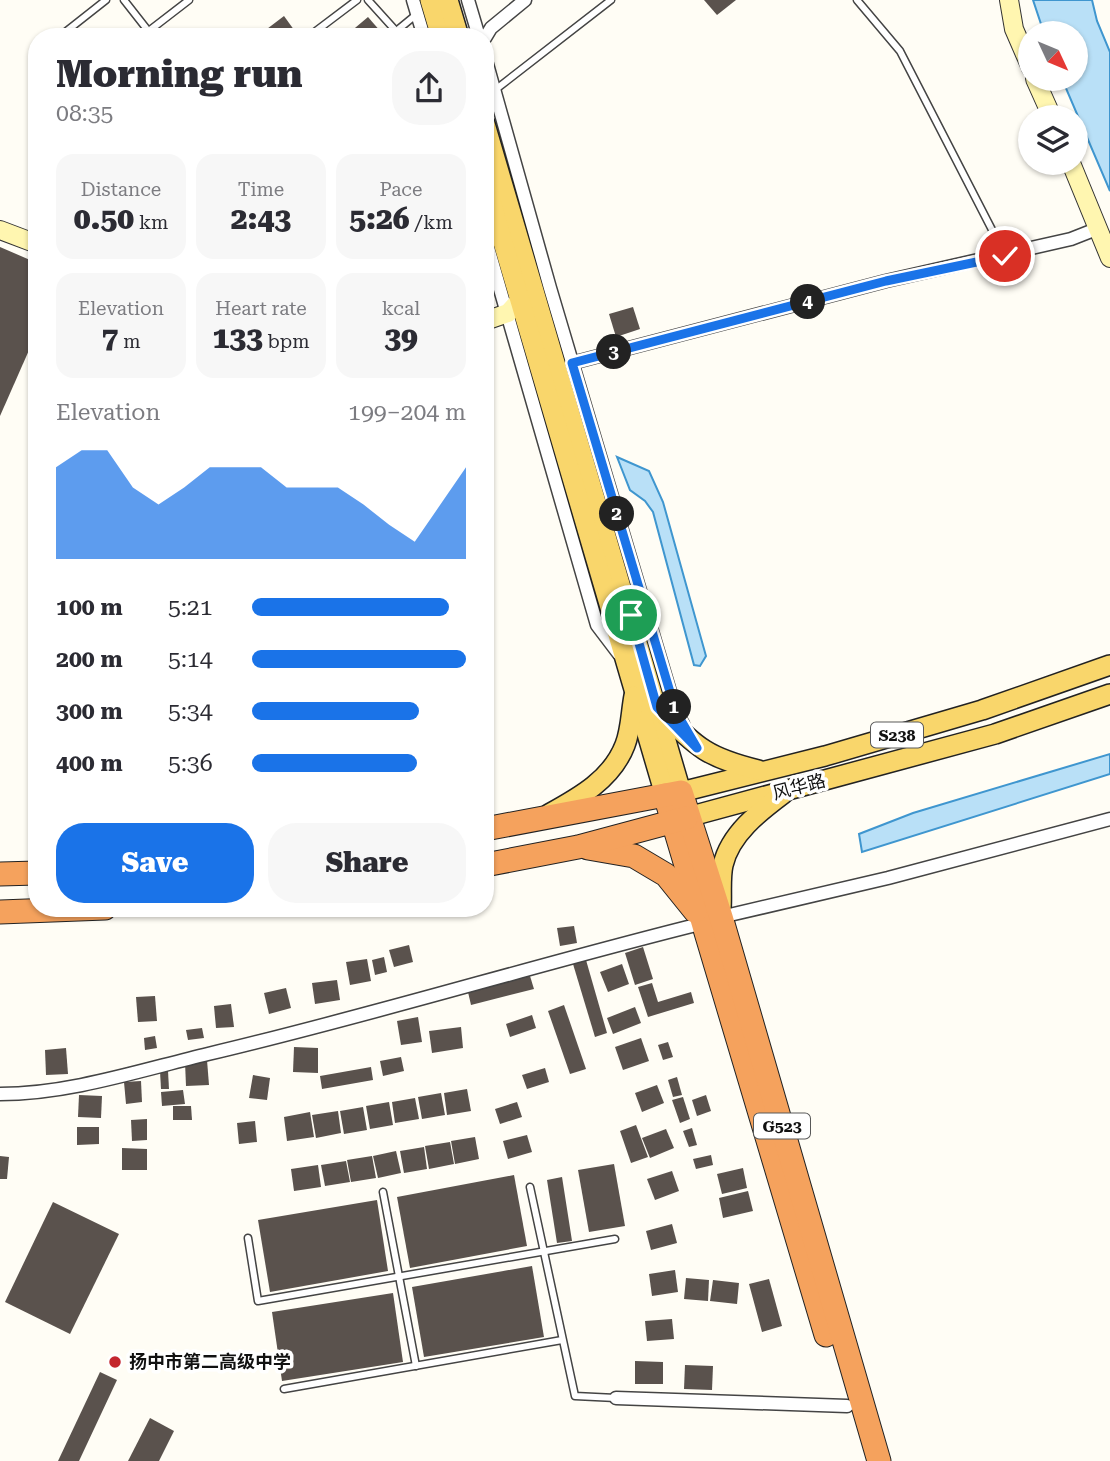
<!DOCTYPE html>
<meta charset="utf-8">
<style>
:root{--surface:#fff;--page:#f7f7f7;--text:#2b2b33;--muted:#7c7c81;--accent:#1a73e8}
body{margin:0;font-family:"Roboto Serif","Noto Sans SC",serif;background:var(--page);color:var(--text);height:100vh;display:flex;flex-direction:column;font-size:26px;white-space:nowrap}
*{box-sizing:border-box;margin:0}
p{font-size:23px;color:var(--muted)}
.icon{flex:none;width:38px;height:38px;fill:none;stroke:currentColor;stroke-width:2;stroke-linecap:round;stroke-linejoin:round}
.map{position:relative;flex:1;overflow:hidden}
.sheet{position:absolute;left:28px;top:28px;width:466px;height:889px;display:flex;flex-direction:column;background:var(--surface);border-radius:28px;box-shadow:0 2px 5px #0004}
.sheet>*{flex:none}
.needle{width:46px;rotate:134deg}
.buttons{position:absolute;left:1018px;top:21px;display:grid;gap:14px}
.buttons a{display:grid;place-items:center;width:70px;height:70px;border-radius:50%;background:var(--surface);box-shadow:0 2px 5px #0004;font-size:35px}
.pin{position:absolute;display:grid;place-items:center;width:60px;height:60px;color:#fff;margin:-30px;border:4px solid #fff;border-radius:50%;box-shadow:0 2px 7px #0007}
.km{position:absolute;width:35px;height:35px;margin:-18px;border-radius:50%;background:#222;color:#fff;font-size:19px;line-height:35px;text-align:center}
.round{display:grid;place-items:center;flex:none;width:74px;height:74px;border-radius:28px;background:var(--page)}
.summary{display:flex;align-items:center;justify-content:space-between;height:119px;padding:0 28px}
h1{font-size:38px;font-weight:800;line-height:52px}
.metrics{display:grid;grid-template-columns:repeat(3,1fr);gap:10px;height:119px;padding:7px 28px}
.metrics div{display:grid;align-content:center;border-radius:18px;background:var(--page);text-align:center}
.metrics b{font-size:30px;font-weight:800}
.metrics small{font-size:19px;font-weight:400}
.metrics p{font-size:19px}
.chart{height:196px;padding:14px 28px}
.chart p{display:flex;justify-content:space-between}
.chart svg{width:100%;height:126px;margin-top:7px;fill:var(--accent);opacity:.7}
.action{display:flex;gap:14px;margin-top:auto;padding:14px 28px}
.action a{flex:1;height:80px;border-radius:28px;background:var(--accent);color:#fff;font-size:28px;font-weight:800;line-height:80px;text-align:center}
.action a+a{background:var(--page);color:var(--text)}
ul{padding:0 28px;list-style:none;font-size:23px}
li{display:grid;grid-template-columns:112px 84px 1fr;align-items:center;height:52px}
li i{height:18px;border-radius:9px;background:var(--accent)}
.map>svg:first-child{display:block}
.water{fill:#b9e0f7;stroke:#3f96cf;stroke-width:2}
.building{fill:#5a524d}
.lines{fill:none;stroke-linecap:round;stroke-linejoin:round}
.lane-casing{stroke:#444;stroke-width:9}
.street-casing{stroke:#444;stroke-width:15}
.secondary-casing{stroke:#333;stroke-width:20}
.primary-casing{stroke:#222;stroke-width:22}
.highway-casing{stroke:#222;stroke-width:25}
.lane{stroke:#fff;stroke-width:6}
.street{stroke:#fff;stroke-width:12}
.secondary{stroke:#fff6b0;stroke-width:18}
.primary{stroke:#f9d66b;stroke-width:19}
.highway{stroke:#f5a25d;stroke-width:23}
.route-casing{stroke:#fff;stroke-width:14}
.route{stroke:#1a73e8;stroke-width:9}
.poi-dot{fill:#c4262e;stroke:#fff;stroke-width:2.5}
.labels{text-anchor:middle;stroke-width:7;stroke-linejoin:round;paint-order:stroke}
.shield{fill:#fff;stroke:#585858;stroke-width:2}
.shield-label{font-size:16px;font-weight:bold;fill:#111}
.street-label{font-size:18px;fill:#111;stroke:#fff}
.poi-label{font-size:18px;font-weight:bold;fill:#111;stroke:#fff;text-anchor:start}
</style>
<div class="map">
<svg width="1110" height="1461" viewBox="0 0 1110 1461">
<rect width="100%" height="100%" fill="#fffdf5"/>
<g class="water">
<path d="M1033 0H1092L1097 21 1110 52V191L1062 79H1076V33H1044Z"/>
<path d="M617 457 649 471 663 502 706 656 700 666 694 665 653 512 645 501 630 490Z"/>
<path d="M1110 754V774L862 852 859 834 913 813Z"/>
</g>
<g class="building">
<path d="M704 0H736L717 15Z"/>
<path d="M284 16 297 34 294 37H267L263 32Z"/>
<path d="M368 17 381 32 376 37H352L349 33Z"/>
<path d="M0 247 37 263V332L0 416Z"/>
<path d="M633 307 640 329 616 337 609 314Z"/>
<path d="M574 926 577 943 560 946 557 928Z"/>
<path d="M409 945 413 962 394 967 389 950Z"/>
<path d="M643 947 653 979 635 985 625 953Z"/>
<path d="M384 957 387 972 375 975 372 960Z"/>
<path d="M367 959 371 981 350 985 346 962Z"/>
<path d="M586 960 607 1033 595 1037 573 964Z"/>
<path d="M622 964 629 984 608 992 600 972Z"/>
<path d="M530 976 534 989 471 1005 468 992Z"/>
<path d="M337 980 340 1000 315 1004 312 983Z"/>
<path d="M652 983 658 1002 691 992 694 1003 648 1017 638 987Z"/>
<path d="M286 988 291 1008 269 1014 264 993Z"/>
<path d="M155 996 157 1021 138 1022 136 997Z"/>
<path d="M231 1004 234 1027 216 1028 214 1006Z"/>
<path d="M564 1005 586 1069 570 1074 548 1011Z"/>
<path d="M635 1007 641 1023 613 1034 607 1018Z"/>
<path d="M532 1015 536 1028 510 1037 506 1024Z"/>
<path d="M418 1017 422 1042 401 1045 397 1021Z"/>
<path d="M461 1027 463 1048 432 1053 429 1031Z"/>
<path d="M202 1028 204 1038 188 1040 186 1030Z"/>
<path d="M155 1036 157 1048 145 1050 144 1038Z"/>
<path d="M641 1038 649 1061 623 1070 615 1047Z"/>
<path d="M668 1042 673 1057 663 1060 658 1045Z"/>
<path d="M294 1047 318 1048V1073L293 1072Z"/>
<path d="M66 1048 68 1074 46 1075 45 1050Z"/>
<path d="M401 1057 404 1071 383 1076 380 1061Z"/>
<path d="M207 1060 209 1085 186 1086 185 1062Z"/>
<path d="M371 1067 373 1080 322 1089 320 1076Z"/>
<path d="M545 1068 549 1082 527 1089 522 1075Z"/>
<path d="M160 1071H168L169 1089H161Z"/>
<path d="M253 1075 270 1078 267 1100 249 1098Z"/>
<path d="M677 1077 682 1095 673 1097 668 1080Z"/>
<path d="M141 1081 142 1102 126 1104 124 1082Z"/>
<path d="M657 1085 664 1103 642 1112 635 1093Z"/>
<path d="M467 1089 471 1111 447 1115 444 1093Z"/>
<path d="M183 1090 185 1104 162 1106 161 1092Z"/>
<path d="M441 1093 445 1115 422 1119 418 1097Z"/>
<path d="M79 1095 102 1096 101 1118 78 1117Z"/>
<path d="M706 1095 711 1111 697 1116 692 1100Z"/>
<path d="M683 1097 690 1119 680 1123 672 1100Z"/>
<path d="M415 1098 419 1119 395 1123 392 1102Z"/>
<path d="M389 1102 393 1125 370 1129 366 1106Z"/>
<path d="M517 1102 522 1117 500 1124 495 1109Z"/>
<path d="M173 1106H191L192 1120H173Z"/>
<path d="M363 1107 367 1130 344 1134 340 1111Z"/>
<path d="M338 1111 341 1133 316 1138 312 1115Z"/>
<path d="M310 1112 314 1137 287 1141 284 1117Z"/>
<path d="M147 1119V1140L132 1141 131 1120Z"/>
<path d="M255 1121 257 1142 239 1144 237 1123Z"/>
<path d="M636 1125 648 1157 631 1163 620 1131Z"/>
<path d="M77 1127H99V1144L77 1145Z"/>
<path d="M692 1128 697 1145 689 1147 683 1131Z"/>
<path d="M666 1129 674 1148 650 1158 642 1138Z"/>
<path d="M527 1135 532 1152 508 1159 503 1141Z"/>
<path d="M475 1137 479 1159 455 1164 451 1141Z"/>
<path d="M450 1142 454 1164 429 1169 425 1146Z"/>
<path d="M424 1147 427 1169 404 1173 400 1151Z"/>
<path d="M122 1148 147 1149V1170H122Z"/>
<path d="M396 1151 401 1173 378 1178 373 1156Z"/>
<path d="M711 1155 713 1165 696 1169 693 1159Z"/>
<path d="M0 1156 9 1157 7 1179H0Z"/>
<path d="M372 1156 376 1178 351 1182 347 1160Z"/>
<path d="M346 1161 350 1182 325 1186 321 1165Z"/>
<path d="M614 1164 625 1226 589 1232 578 1170Z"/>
<path d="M318 1165 321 1187 294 1191 291 1169Z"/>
<path d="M743 1168 747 1188 722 1194 717 1174Z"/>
<path d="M672 1171 679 1191 655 1200 647 1179Z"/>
<path d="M514 1175 527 1246 410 1268 397 1197Z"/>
<path d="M562 1177 572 1241 557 1243 547 1180Z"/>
<path d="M748 1191 753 1211 723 1218 719 1198Z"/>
<path d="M377 1200 388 1271 270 1292 258 1220Z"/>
<path d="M53 1202 119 1234 70 1334 5 1302Z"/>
<path d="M672 1224 677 1243 651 1250 646 1231Z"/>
<path d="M532 1266 544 1337 424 1357 412 1287Z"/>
<path d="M675 1270 678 1292 652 1296 649 1274Z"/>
<path d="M686 1278 709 1280 708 1301 684 1299Z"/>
<path d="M769 1279 782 1326 762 1332 749 1284Z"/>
<path d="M713 1280 739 1283 737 1304 710 1301Z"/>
<path d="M393 1293 403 1362 282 1381 272 1312Z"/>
<path d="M672 1319 674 1339 647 1341 645 1321Z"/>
<path d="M635 1361 663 1362V1384H635Z"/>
<path d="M685 1365 713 1366 712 1390 684 1389Z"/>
<path d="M100 1372 117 1380 79 1461H58Z"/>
<path d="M150 1418 174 1431 159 1461H128Z"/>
</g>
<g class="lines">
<defs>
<g id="lane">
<path d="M124 0 153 37"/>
<path d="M368 0 396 31"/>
<path d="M857 0 900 51 1005 255"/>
<path d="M59 37 106 0"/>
<path d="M141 37 189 0"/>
<path d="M308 37 357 0"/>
<path d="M389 37 417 14"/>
<path d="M495 90 611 0"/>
<path d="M36 406 37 405"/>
<path d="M530 1187 575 1396 616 1398"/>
<path d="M383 1192 416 1366"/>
<path d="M248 1238 258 1301 615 1239"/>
<path d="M284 1389 562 1340"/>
</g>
<g id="street">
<path d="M413 0 424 37"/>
<path d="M468 0 479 37"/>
<path d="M485 38 491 28 525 0"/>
<path d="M485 57 550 288 676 712 683 724"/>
<path d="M485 237 597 625 619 654"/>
<path d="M572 363 886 281 1071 239 1099 228"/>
<path d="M721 917 888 878 1110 819"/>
<path d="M0 1094C69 1094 141 1070 208 1054 374 1015 538 964 704 923"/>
<path d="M616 1398 847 1406"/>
</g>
<g id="secondary">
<path d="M1009 0 1014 29 1031 68"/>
<path d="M1035 79 1052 117"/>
<path d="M1071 163 1110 258"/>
<path d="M0 230 37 244"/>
<path d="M485 321 508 313 521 299"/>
</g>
<g id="primary">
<path d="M430 0 441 37"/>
<path d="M448 0 459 37"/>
<path d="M485 124 681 792 825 756 982 710 1110 665"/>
<path d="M485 181 665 795"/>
<path d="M659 709C697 747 705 757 758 770"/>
<path d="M549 814C580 797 612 779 625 745 631 730 631 711 634 696"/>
<path d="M688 817 995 734 1110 694"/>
<path d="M721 909C722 895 720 878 723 865 730 834 759 812 783 794"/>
</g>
<g id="highway">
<path d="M665 795 826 1335"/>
<path d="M485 829 681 792 721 917 879 1461"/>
<path d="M588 848 634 856 666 875 695 911"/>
<path d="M485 865 578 847 686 818"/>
<path d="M0 874 37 873"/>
<path d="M0 912 105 908"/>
</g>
</defs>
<use href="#lane" class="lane-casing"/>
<use href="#street" class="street-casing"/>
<use href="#secondary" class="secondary-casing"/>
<use href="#primary" class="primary-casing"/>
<use href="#highway" class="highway-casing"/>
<use href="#lane" class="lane"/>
<use href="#street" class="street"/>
<use href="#secondary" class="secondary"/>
<use href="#primary" class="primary"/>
<use href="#highway" class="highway"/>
</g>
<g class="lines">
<defs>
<path id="route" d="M631 615 657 707 697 748 676 712 572 363 886 281 1005 256"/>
</defs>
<use href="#route" class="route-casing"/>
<use href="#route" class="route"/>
</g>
<circle class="poi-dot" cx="115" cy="1362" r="7"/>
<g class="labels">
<g class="shield">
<rect x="871" y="722.5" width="52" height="25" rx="5"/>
<rect x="754" y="1113.5" width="56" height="25" rx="5"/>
</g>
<g class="shield-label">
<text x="897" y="741">S238</text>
<text x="782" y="1132">G523</text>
</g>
<g class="street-label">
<text transform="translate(799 787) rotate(-15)" y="6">风华路</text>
</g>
<g class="poi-label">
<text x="129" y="1368">扬中市第二高级中学</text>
</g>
</g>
</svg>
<div class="buttons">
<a><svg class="needle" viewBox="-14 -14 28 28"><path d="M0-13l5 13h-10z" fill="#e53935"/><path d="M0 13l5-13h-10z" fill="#7c7c81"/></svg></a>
<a><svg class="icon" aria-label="layers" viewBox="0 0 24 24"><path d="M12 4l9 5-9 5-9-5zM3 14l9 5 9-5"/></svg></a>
</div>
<div class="pin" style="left:631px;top:615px;background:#1e9e55"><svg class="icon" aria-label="arrive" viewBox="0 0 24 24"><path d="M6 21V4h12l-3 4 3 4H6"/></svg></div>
<div class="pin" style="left:1005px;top:256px;background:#d93025"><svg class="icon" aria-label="check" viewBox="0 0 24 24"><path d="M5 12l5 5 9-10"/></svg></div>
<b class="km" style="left:674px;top:707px">1</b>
<b class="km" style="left:617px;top:514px">2</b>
<b class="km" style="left:614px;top:352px">3</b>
<b class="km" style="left:808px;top:302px">4</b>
<section class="sheet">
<div class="summary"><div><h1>Morning run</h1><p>08:35</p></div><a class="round"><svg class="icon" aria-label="share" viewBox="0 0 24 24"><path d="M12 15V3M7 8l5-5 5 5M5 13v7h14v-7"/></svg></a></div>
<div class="metrics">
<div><p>Distance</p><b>0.50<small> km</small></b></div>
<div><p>Time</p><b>2:43</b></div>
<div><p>Pace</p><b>5:26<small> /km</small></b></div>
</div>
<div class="metrics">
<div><p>Elevation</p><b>7<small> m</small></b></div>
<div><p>Heart rate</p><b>133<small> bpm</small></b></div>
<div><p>kcal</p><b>39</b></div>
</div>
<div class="chart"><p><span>Elevation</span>199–204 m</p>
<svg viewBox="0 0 160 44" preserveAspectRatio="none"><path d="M0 44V12L10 6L20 6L30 19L40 25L50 19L60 12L70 12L80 12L90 19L100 19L110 19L120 25L130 32L140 38L150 25L160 12V44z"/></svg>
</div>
<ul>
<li><b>100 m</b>5:21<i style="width:92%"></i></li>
<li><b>200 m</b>5:14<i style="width:100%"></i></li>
<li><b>300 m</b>5:34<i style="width:78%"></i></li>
<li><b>400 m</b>5:36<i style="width:77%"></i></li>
</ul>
<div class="action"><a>Save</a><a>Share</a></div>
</section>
</div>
